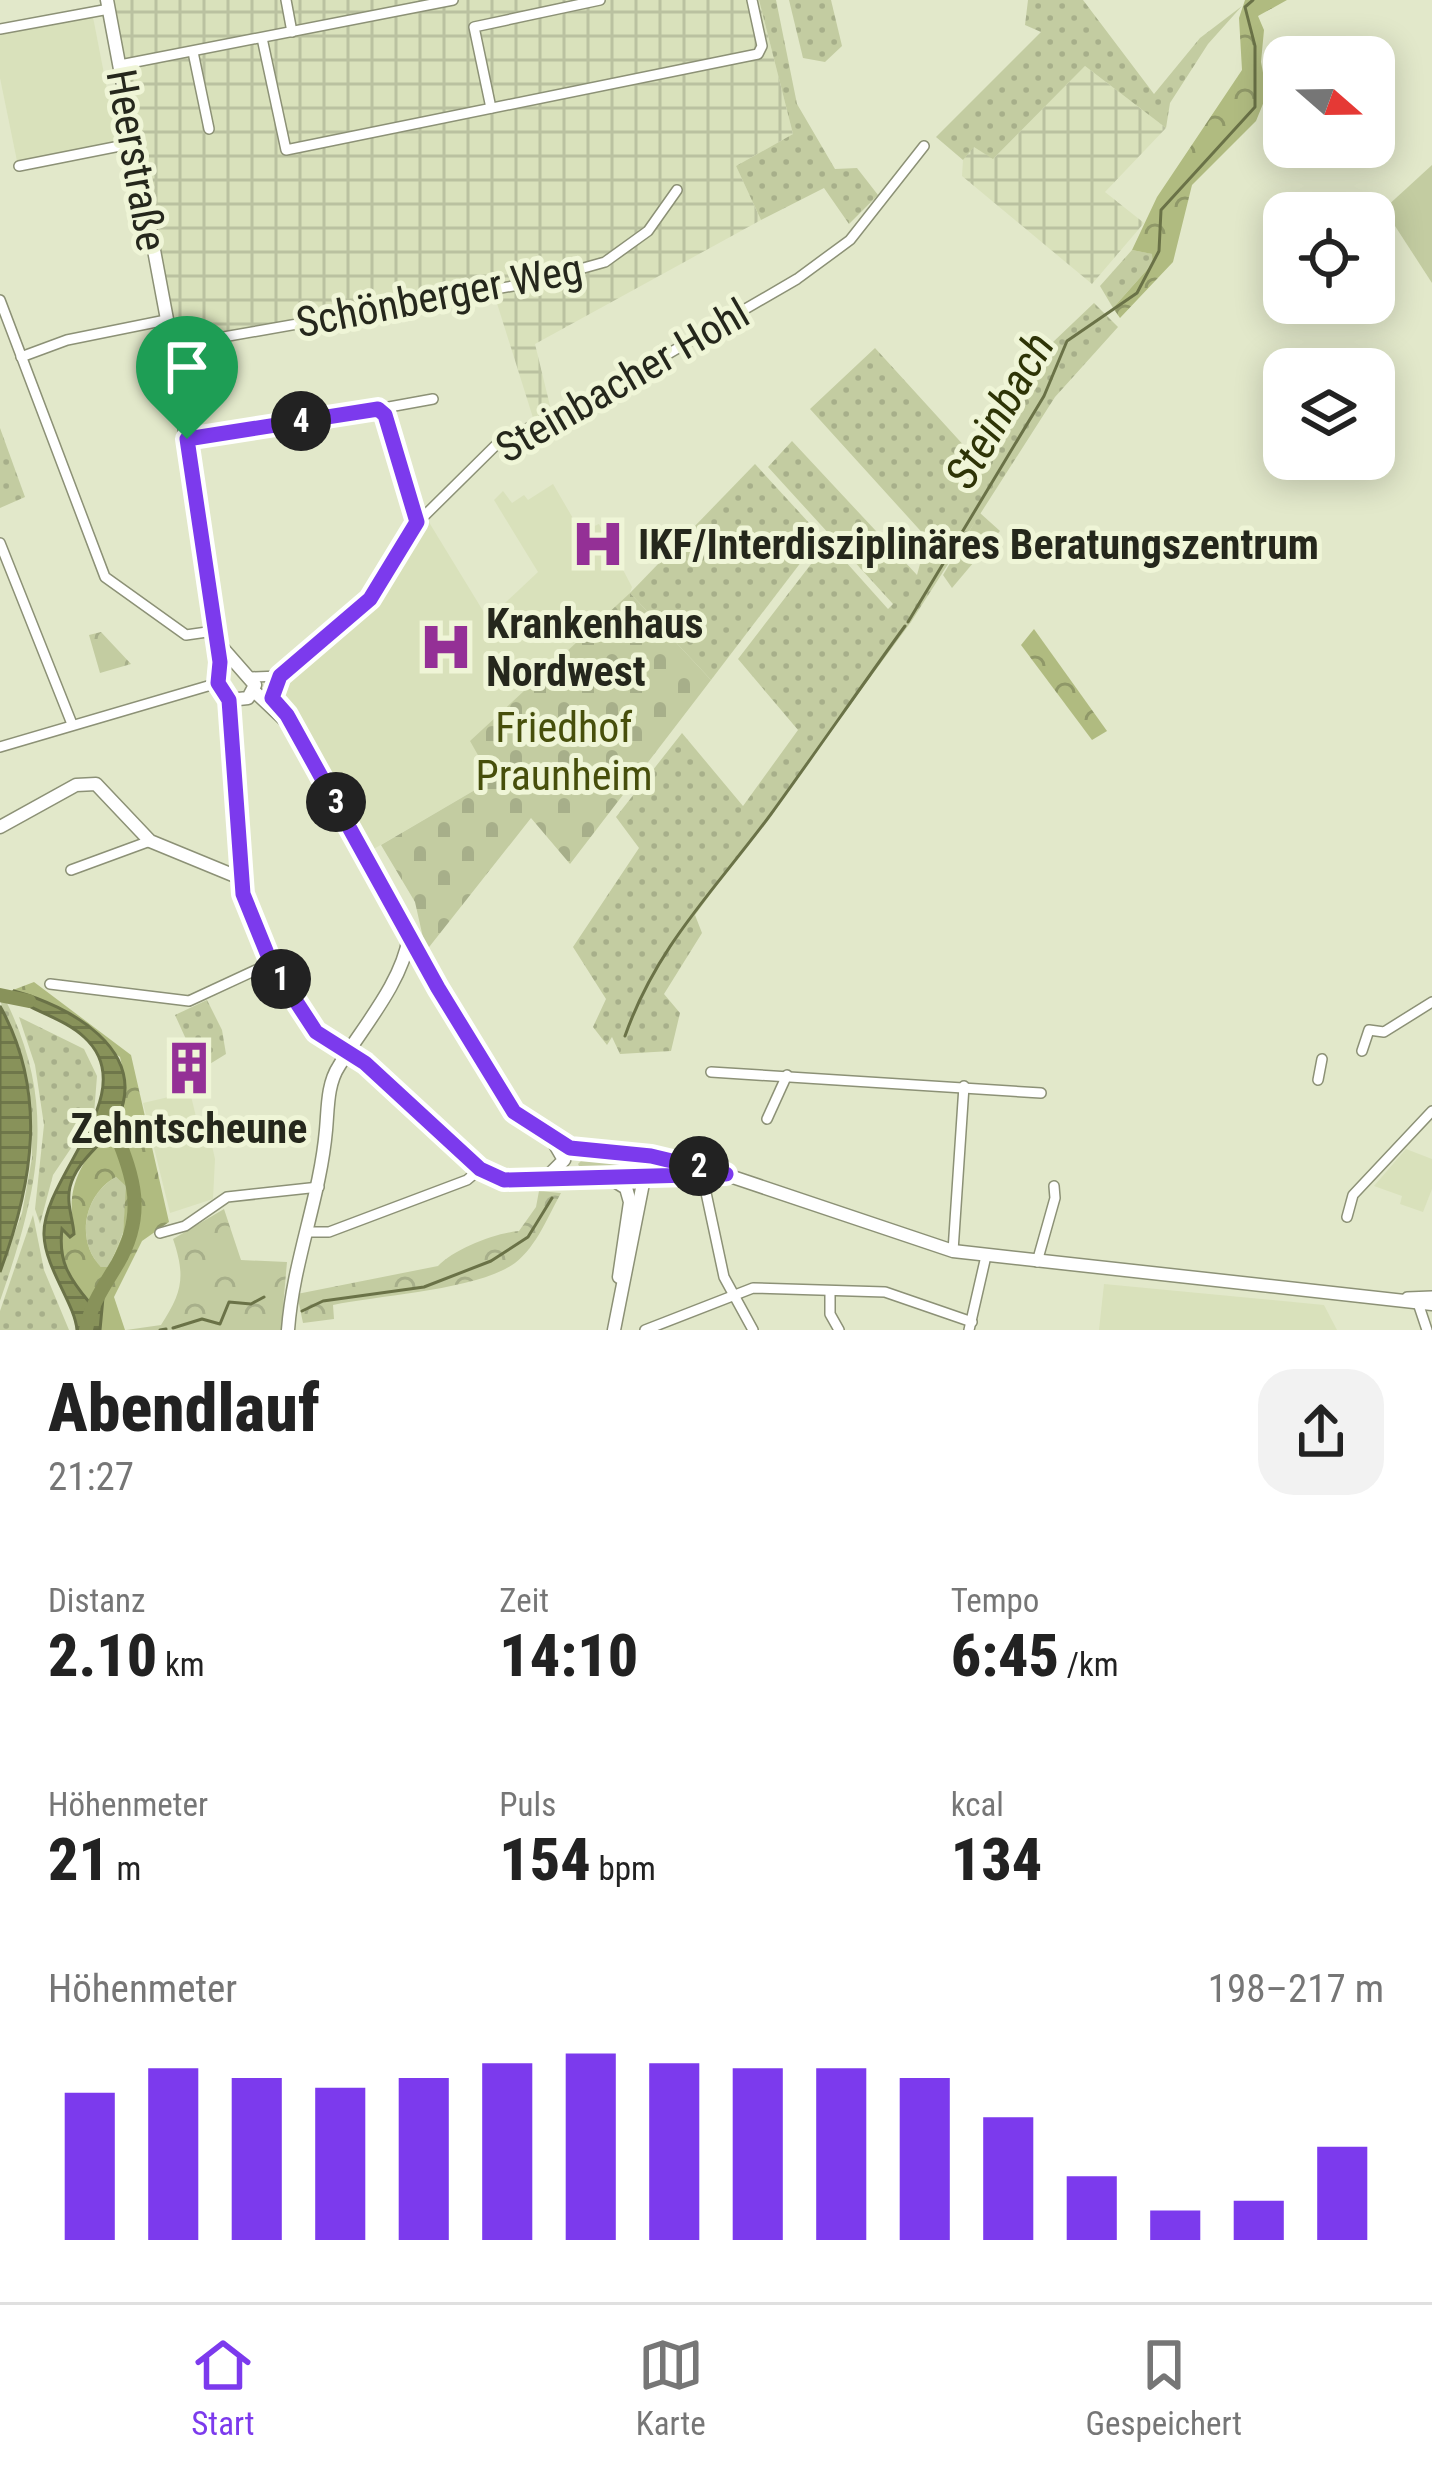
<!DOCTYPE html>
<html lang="de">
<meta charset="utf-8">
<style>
:root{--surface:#fff;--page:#f2f2f2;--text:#222;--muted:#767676;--line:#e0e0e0;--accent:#7c3aed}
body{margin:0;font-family:"Roboto Condensed",sans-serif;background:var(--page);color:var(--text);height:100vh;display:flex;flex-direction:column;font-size:45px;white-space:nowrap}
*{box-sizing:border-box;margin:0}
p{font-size:39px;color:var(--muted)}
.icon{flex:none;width:66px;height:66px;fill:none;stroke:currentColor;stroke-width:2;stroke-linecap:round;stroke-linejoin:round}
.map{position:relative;height:1330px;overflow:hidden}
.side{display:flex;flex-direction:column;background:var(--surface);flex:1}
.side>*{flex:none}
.needle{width:78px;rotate:110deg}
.tools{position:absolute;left:1263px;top:36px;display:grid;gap:24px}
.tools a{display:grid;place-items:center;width:132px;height:132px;border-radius:24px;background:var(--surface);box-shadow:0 6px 30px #0003;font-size:60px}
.pin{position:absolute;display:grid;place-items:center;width:102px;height:102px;color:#fff;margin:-123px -51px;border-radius:50% 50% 50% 0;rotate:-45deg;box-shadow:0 0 12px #0007}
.pin .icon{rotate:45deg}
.km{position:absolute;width:60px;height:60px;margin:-30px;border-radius:50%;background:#222;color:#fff;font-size:33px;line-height:60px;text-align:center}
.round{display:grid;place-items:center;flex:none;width:126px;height:126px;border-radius:36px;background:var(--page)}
.headline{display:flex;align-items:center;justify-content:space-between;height:204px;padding:0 48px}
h1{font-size:66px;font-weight:800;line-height:90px}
.figures{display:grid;grid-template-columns:repeat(3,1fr);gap:18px;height:204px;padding:12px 48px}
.figures div{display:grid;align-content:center}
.figures b{font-size:60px;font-weight:800}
.figures small{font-size:33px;font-weight:400}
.figures p{font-size:33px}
.chart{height:336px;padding:24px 48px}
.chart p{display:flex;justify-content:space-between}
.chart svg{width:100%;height:216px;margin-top:12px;stroke:var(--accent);stroke-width:6}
.dock{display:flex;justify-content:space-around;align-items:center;height:168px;border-top:3px solid var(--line);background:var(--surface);font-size:33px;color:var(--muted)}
.dock a{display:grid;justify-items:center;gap:6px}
.dock .active{color:var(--accent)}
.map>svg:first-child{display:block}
.built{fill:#d9e1bb}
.industrial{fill:url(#industrial-grid)}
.grass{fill:url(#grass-dots)}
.forest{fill:url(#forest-crowns);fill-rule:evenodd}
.cemetery{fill:url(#cemetery-stones)}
.park{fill:url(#park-crowns)}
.pitch{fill:#c3cca1}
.water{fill:url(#water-rules);stroke:#6a7247;stroke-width:3}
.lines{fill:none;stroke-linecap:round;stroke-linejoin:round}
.stream{stroke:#6a7247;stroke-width:3}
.river{stroke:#88925a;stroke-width:14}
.street-casing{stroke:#8c9176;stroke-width:12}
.secondary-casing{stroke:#8c9176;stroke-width:15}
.street{stroke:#fff;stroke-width:9}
.secondary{stroke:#fff;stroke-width:12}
.route-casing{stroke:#fff;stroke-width:24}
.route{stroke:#7c3aed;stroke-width:15}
.labels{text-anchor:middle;stroke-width:10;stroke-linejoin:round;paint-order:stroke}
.street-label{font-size:42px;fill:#25271c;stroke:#eff5d7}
.poi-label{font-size:42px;font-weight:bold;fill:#25271c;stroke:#eff5d7;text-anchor:start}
.park-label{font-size:42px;fill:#474f0b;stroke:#eff5d7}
.water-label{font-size:45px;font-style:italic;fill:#2e3406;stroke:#eff5d7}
</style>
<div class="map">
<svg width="1432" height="1330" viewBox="0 0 1432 1330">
<defs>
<pattern id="industrial-grid" width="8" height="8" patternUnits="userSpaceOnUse" patternTransform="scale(3)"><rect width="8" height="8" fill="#d9e1bb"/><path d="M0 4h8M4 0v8" fill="none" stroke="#bac1a0"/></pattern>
<pattern id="grass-dots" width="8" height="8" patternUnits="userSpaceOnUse" patternTransform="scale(3)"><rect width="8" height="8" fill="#c3cca1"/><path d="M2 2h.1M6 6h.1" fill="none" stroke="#a7af8a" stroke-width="1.8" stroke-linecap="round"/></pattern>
<pattern id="forest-crowns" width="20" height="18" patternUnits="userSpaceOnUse" patternTransform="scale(3)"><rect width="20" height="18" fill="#b0bb80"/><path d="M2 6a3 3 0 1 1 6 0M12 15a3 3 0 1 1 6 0" fill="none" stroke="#8f9868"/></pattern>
<pattern id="cemetery-stones" width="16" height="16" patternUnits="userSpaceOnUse" patternTransform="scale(3)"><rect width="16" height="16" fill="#c3cca1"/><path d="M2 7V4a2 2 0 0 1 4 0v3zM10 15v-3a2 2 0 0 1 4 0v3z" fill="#a7af8a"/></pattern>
<pattern id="park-crowns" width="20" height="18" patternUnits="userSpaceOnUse" patternTransform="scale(3)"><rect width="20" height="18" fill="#c3cca1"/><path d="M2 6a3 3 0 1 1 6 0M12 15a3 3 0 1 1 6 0" fill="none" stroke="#a7af8a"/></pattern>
<pattern id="water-rules" width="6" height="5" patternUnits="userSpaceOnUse" patternTransform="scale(3)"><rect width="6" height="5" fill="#88925a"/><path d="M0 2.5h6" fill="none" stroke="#6f774a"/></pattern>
</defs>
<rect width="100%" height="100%" fill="#e2e8ca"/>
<g class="built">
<path d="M93 17 117 141 17 161 0 78V35Z"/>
<path d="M553 484 581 532 599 524 632 587 630 593 492 780 372 850 336 779 283 703 287 674 369 610 411 535 427 519 488 619 538 572 494 500 503 491 512 503 524 495 528 500Z"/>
<path d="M190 1092 197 1121 206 1119 215 1159 213 1199 170 1213 143 1103Z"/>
<path d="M1406 1149 1432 1159V1189L1423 1212 1400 1204 1402 1196 1374 1186Z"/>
<path d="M1104 1284 1324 1305 1337 1330H1099Z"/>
</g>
<g class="industrial">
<path d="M107 0H759L793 134 736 166 761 220 535 344 552 414 534 421 495 297 170 341Z"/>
<path d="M1085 66 1166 128 1105 192 1144 223 1092 284 962 176 963 160 974 146 994 158Z"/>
</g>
<g class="grass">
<path d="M759 0H776L797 104 835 169 857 168 878 195 849 224 824 188 761 220 736 166 793 134Z"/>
<path d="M789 0H831L842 46 825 62 803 58Z"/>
<path d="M1028 0H1083L1154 94 1200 38 1242 6 1208 44 1170 103 1166 128 1085 66 993 159 974 147 963 160 936 137 1041 32 1025 25Z"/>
<path d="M1132 250 1153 254V263L1113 308 1100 286Z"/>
<path d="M1094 303 1118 327 1055 397 911 622 695 915 702 933 664 994 680 1013 671 1051 620 1054 612 1037 607 1045 593 1027 606 999 573 947 639 848 616 817 682 733 743 806 798 730 738 659 828 542 888 609 893 604 768 467 792 441 917 575 927 538 810 409 875 348 978 461 990 446 1011 382Z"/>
<path d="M0 428 25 497 0 508Z"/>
<path d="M755 464 821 536 711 680 630 593Z"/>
<path d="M980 513 1000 531 952 588 943 575Z"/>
<path d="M0 1000 6 1001C59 1108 37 1194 0 1301V1272L22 1213 32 1158 30 1091Z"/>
<path d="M207 1000 222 1030 226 1054 200 1070 175 1015Z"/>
<path d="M19 1017 84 1049 97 1076 94 1114 53 1175 40 1224 35 1209 44 1125 35 1065Z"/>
<path d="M585 1157 626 1158 640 1171 582 1172 578 1164Z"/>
<path d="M116 1177 127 1186 123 1233 109 1267H101C75 1241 84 1194 116 1177Z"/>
<path d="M33 1215 44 1270 69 1330H0V1311Z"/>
</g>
<g class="forest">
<path d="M1245 0H1287L1258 16 1264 30 1261 62 1267 94 1256 121 1192 185 1173 262 1120 318 1113 308 1153 263 1152 254 1132 250 1157 197 1242 70 1239 18Z"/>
<path d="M1034 629 1107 731 1092 740 1021 645Z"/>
<path d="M34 982 131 1055 169 1222 142 1241 114 1297 125 1330H100L103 1289 89 1303C70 1278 58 1262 62 1229L67 1233 74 1228C57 1148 140 1135 120 1057L32 996 13 990ZM116 1177 126 1186 123 1234 109 1267H101C75 1241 84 1194 116 1177Z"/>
</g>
<path class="cemetery" d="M630 593 711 680 570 864 531 818 426 951 415 902 381 845 492 780 470 741Z"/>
<g class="park">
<path d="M101 632 131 664 100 673 89 635Z"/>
<path d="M539 1191 561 1193C548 1216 537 1246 515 1263 478 1290 380 1295 333 1305L334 1319 303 1323 297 1294 438 1266C454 1249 495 1233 519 1231L536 1207Z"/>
<path d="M224 1209 241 1260 287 1262 281 1330H126L161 1325C182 1293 186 1277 173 1239Z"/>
</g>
<path class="pitch" d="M1432 165V283L1384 209Z"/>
<g class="water">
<path d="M14 991C69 1006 149 1049 118 1118 106 1144 77 1158 70 1187 66 1203 73 1219 74 1234L70 1237 62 1229C58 1261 69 1278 89 1302L104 1287 100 1330H77C75 1304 45 1268 44 1235 42 1176 145 1092 84 1037 64 1018 33 1012 11 995Z"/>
<path d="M0 1006C48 1093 33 1183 0 1272Z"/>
</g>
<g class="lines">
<g class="stream">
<path d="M908 622 1044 396 1067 341 1137 293 1159 251 1161 210 1255 107V46L1245 7 1253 0"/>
<path d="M625 1036C657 945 715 890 771 814 816 752 860 688 905 626"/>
<path d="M302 1311 323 1301 424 1287 491 1261 528 1237 552 1198"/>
<path d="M173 1328 202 1319 220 1324 229 1302 251 1304 264 1297"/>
<path d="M160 1330 166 1329"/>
</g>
<g class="river">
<path d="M0 995 29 1001"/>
<path d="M86 1330C89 1307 106 1283 118 1263 151 1205 128 1167 108 1112"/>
</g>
<defs>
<g id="street">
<path d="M286 0 292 32"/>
<path d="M0 29 109 9"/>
<path d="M262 38 286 150 758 54 762 46 752 0"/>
<path d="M193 52 209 129"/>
<path d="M120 65 453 0"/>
<path d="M491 108 474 27 600 0"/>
<path d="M19 166 135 143"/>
<path d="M0 300 105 577 186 635 214 631"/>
<path d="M172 346 530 283 605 262 648 231 677 190"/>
<path d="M21 357 67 340 166 320"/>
<path d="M378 409 433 399"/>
<path d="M187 439 378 409 385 415 417 522"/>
<path d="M0 543 72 724"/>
<path d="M252 677 280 676"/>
<path d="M282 710 272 694 280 676 370 599 410 530 497 444 630 376 797 279 850 240 924 146"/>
<path d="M0 747 218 683"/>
<path d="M71 870 150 841"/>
<path d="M50 984 189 1001 271 963"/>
<path d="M1362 1051 1369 1030 1384 1032 1432 1002"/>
<path d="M711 1072 1041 1093"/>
<path d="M1318 1080 1322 1059"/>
<path d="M767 1119 787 1075"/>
<path d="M702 1174 724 1277 753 1330"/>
<path d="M1347 1217 1353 1195 1432 1111"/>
<path d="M308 1232H329L467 1180 480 1169"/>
<path d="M160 1233 185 1226 227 1197 319 1187"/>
<path d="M953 1251 964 1086"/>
<path d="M1037 1262 1055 1198 1054 1186"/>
<path d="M830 1294V1314L839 1330"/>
<path d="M1407 1297 1432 1296"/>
<path d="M1418 1303 1427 1330"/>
<path d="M645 1330 753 1288 885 1292 972 1322"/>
<path d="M969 1330 986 1256"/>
</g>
<g id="secondary">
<path d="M107 0 172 346 220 662 218 683 229 700"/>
<path d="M219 644 255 685 248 698 229 700"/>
<path d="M254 691 290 725 503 1098 532 1127 570 1148 700 1166 953 1251 1432 1304"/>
<path d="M229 700 243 894 271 963 316 1032 365 1063 490 1175 538 1183 713 1174"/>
<path d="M0 827 76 785 96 784 150 841 240 878"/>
<path d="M608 1177 626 1188 630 1202 619 1277"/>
<path d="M544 1180 564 1160 553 1141"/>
<path d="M288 1330C293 1261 320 1198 326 1130 328 1109 327 1084 339 1066 362 1028 402 983 409 937"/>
<path d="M614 1330 645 1173"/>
</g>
</defs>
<use href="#street" class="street-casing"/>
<use href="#secondary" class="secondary-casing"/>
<use href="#street" class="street"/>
<use href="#secondary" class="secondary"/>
</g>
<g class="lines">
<defs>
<path id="route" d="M378 409 385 415 417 522 370 599 280 676 272 698 287 715 438 988 514 1112 570 1148 651 1156 726 1174 504 1180 480 1169 365 1063 316 1032 271 963 243 894 229 700 218 683 220 662 187 439Z"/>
</defs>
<use href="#route" class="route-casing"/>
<use href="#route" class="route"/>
</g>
<defs>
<symbol id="hospital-bare" viewBox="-9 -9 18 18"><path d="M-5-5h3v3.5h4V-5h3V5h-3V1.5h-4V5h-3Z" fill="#943096" stroke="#eff5d7" stroke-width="2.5" paint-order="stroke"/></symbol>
<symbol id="building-bare" viewBox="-9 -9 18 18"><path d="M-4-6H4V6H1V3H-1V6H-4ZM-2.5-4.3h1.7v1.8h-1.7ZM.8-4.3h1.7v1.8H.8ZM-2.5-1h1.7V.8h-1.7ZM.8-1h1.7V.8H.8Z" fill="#943096" stroke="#eff5d7" stroke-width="2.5" paint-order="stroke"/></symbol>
</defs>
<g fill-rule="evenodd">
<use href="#hospital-bare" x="560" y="506" width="76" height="76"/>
<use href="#hospital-bare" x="408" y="609" width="76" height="76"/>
<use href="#building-bare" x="151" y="1030" width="76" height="76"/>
</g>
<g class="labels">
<g class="street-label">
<text transform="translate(137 160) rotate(80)" y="15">Heerstraße</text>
<text transform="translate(439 295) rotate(-11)" y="15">Schönberger Weg</text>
<text transform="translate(622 380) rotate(-30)" y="15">Steinbacher Hohl</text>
</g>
<g class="poi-label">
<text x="638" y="559">IKF/Interdisziplinäres Beratungszentrum</text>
<text x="486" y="638">Krankenhaus<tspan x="486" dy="48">Nordwest</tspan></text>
<text x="189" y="1143" text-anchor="middle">Zehntscheune</text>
</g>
<g class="park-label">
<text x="564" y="742">Friedhof<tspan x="564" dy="48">Praunheim</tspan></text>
</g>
<g class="water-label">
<text transform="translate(999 410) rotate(-60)" y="16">Steinbach</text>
</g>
</g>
</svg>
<div class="tools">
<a><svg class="needle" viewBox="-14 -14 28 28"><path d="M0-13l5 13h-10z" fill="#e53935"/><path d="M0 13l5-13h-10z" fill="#767676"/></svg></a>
<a><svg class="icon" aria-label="locate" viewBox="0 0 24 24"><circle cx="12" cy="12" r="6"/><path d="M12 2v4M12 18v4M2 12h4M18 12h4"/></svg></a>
<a><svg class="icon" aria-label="layers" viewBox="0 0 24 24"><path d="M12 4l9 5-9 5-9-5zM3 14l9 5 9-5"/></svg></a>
</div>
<div class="pin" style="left:187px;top:439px;background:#1e9e55"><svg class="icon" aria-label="arrive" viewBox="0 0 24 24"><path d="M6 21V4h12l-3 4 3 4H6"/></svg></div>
<b class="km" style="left:281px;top:979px">1</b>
<b class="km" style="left:699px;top:1166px">2</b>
<b class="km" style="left:336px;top:802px">3</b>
<b class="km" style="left:301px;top:421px">4</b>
</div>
<section class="side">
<div class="headline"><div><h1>Abendlauf</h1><p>21:27</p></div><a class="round"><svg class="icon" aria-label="share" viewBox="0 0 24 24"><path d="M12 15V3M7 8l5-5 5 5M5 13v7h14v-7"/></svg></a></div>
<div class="figures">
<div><p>Distanz</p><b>2.10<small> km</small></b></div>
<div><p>Zeit</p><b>14:10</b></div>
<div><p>Tempo</p><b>6:45<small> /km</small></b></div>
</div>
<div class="figures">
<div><p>Höhenmeter</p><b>21<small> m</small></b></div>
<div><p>Puls</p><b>154<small> bpm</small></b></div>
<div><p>kcal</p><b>134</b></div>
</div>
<div class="chart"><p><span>Höhenmeter</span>198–217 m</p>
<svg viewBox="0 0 160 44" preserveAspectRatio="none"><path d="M5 44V14M15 44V9M25 44V11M35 44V13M45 44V11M55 44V8M65 44V6M75 44V8M85 44V9M95 44V9M105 44V11M115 44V19M125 44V31M135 44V38M145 44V36M155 44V25"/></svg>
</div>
</section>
<nav class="dock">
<a class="active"><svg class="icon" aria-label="home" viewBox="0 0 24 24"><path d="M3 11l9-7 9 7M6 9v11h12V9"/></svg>Start</a>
<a><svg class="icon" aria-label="map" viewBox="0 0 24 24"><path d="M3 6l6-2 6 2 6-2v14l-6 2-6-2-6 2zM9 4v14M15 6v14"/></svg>Karte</a>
<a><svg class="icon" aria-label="saved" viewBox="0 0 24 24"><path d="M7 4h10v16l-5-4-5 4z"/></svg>Gespeichert</a>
</nav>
